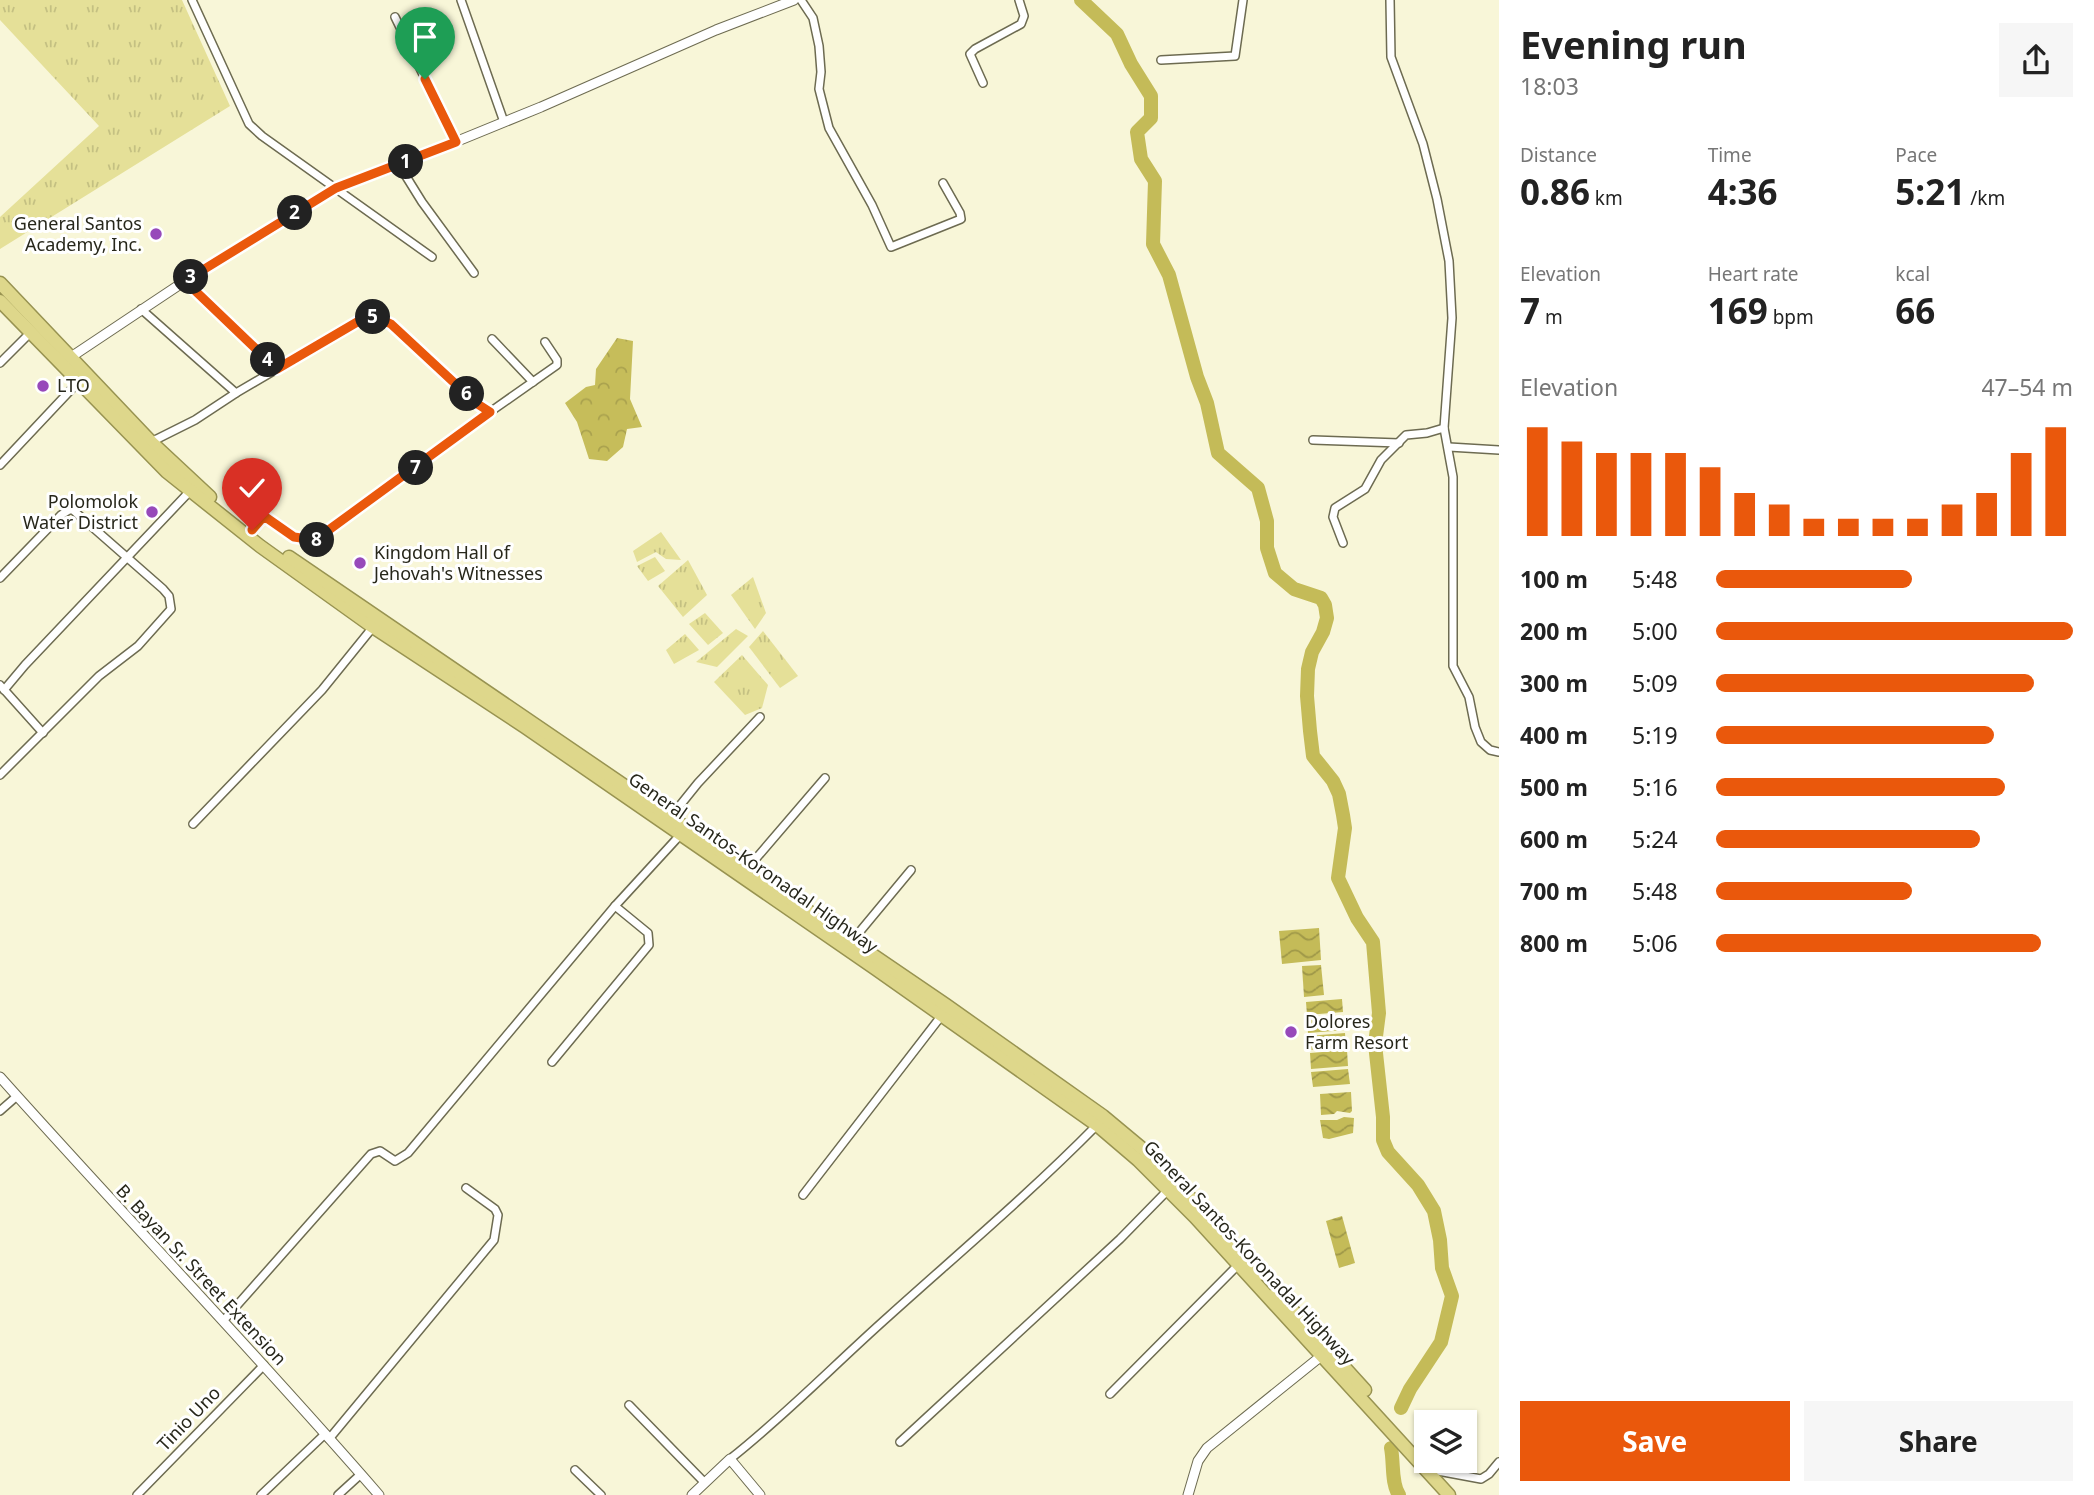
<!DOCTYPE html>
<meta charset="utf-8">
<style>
:root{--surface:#fff;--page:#f6f6f6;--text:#222;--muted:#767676;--accent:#ea580c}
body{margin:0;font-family:"Noto Sans",sans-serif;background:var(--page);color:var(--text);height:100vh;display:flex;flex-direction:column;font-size:26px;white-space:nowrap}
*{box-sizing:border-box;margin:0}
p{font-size:23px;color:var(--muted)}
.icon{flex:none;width:38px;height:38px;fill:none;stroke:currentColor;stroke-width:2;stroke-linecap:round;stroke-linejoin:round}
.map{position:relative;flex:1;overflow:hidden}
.panel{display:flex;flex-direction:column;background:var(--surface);width:595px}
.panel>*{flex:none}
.tools{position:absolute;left:1414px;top:1410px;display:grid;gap:14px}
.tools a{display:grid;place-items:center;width:63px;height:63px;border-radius:0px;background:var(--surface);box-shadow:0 2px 5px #0004;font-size:35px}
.pin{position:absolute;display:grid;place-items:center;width:60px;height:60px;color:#fff;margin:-72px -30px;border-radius:50% 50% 50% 0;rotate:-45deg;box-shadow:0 0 7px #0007}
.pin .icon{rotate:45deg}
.km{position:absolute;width:35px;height:35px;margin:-18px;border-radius:50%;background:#222;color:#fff;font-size:19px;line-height:35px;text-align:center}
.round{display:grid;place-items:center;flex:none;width:74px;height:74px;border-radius:0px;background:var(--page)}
.head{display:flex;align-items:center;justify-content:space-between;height:119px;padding:0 21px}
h1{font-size:38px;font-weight:700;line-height:52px}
.stats{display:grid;grid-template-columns:repeat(3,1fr);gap:10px;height:119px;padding:7px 21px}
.stats div{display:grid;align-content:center}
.stats b{font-size:35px;font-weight:700}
.stats small{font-size:19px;font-weight:400}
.stats p{font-size:19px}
.chart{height:196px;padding:14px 21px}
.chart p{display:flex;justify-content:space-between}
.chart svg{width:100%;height:126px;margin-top:7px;stroke:var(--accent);stroke-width:6}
.action{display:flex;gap:14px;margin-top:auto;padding:14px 21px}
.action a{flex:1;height:80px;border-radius:0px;background:var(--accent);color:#fff;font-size:28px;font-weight:700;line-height:80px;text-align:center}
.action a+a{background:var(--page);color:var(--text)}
ul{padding:0 21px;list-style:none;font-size:23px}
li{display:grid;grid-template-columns:112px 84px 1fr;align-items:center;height:52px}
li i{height:18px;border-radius:9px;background:var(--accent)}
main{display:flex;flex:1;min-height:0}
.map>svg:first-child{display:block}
.grass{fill:url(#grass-tufts)}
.forest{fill:url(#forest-crowns)}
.water{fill:url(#water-waves)}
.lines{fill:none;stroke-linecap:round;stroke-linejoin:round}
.river{stroke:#c4bb58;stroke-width:14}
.minor-casing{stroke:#6d6b51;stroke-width:10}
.tertiary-casing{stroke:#6d6b51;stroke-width:11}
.trunk-casing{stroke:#989351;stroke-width:15}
.minor{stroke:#fff;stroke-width:7}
.tertiary{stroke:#fff;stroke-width:9}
.trunk{stroke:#ded78b;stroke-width:12}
.route-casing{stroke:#fff;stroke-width:14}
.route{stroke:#ea580c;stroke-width:9}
.poi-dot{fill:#9749ba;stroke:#fff;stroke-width:2.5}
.labels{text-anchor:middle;stroke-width:6;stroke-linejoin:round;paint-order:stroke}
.poi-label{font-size:18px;fill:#27271b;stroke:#fff;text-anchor:start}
.street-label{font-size:18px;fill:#27271b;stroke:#fff}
</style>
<main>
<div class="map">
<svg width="1499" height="1495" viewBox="0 0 1499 1495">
<defs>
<pattern id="grass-tufts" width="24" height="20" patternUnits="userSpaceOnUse" patternTransform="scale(1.75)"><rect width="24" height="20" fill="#e5e098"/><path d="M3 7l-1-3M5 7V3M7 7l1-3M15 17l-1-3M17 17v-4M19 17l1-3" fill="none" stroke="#c4c082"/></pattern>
<pattern id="forest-crowns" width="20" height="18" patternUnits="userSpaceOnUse" patternTransform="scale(1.75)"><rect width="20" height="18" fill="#c6bd5a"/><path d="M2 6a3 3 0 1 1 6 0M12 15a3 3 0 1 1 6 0" fill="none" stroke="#aaa24e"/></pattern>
<pattern id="water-waves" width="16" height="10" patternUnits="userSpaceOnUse" patternTransform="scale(1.75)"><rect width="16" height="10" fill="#c4bb58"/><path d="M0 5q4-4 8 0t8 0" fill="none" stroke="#9f9848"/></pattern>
</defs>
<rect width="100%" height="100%" fill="#f8f6d8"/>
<g class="grass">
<path d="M0 0H182L230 106 0 249V217L99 126 0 20Z"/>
<path d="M661 532 681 560 666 559 656 552 637 562 633 551Z"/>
<path d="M655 557 665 571 648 581 637 566Z"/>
<path d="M688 560 707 595 683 617 658 586Z"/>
<path d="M753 577 766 613 755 629 731 595Z"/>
<path d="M705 613 723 633 708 645 689 624Z"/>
<path d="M736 629 748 636 717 667 696 662Z"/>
<path d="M763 631 798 676 780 688 749 647Z"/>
<path d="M685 634 699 650 674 664 666 650Z"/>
<path d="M742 655 768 685 762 708 745 715 714 682Z"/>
</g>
<path class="forest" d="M617 338 633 341 630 399 642 427 627 429 623 447 607 461 589 459 577 422 565 403 586 387 595 385 596 369Z"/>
<g class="water">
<path d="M1319 928 1321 960 1282 964 1279 931Z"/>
<path d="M1321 965 1324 995 1304 997 1302 966Z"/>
<path d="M1342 999 1343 1012 1307 1015 1306 1002Z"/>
<path d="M1343 1016 1345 1030 1308 1033 1307 1019Z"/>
<path d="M1345 1033 1346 1047 1310 1050 1308 1036Z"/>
<path d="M1347 1050 1348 1066 1311 1069 1310 1053Z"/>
<path d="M1348 1069 1350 1084 1313 1087 1311 1072Z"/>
<path d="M1351 1092 1352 1111 1350 1113 1337 1111 1334 1114 1321 1115 1320 1094Z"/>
<path d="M1344 1117 1354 1118 1353 1133 1329 1139 1323 1138 1320 1120H1337Z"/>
<path d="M1342 1216 1355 1263 1339 1268 1326 1221Z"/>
</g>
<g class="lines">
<g class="river">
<path d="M1081 0 1117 34 1131 64 1151 96V118L1137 132 1141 159 1155 181 1153 244 1169 275 1197 377 1207 403 1218 453 1258 488 1267 521V548L1275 573 1294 589 1321 598 1325 605 1327 618 1323 632 1312 652 1308 669 1307 696 1310 731 1313 756 1333 781 1339 794 1343 815 1345 828 1338 878 1357 918 1373 942 1379 1013 1375 1044 1383 1117V1140L1388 1152 1418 1185 1434 1211 1440 1240 1442 1268 1452 1296 1441 1342 1410 1389 1401 1408"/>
<path d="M1391 1448C1394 1463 1391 1483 1399 1495"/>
</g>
<defs>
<g id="minor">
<path d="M192 0 249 124 262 136 432 257"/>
<path d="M461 0 504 122"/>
<path d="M801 0 813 18 819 46 821 72 819 89 829 128 872 205 891 247 961 219 960 213 943 183"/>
<path d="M1390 0 1391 57 1423 144 1437 199 1449 261 1452 318 1444 428 1453 477V666L1469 697 1475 727 1481 742 1490 750 1499 752"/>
<path d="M395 17 456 142"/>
<path d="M1161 60 1235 56 1243 0"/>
<path d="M983 83 970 54 975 49 1021 24 1024 16 1019 0"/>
<path d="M399 165 422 202 474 273"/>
<path d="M185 281 277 369"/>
<path d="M141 309 236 393 195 420 151 442"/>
<path d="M492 339 533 382"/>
<path d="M0 363 31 332"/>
<path d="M236 393 364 318 376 317 391 324 476 403 490 412 557 365V360L545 342"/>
<path d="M1313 440 1399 443"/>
<path d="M1449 447 1499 450"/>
<path d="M0 465 81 379"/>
<path d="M250 501 264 516"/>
<path d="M252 530 264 516 294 537 315 540 490 412"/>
<path d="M1343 543 1333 517 1335 508 1365 489 1381 460 1406 435 1427 433 1444 428"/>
<path d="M0 578 61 515 69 510H73L163 589 169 596 171 609 138 646 99 676 0 775"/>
<path d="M0 685 43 733"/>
<path d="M4 690 25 665 191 490"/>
<path d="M669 819 698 783 760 717"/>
<path d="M193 824 322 690 373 627"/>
<path d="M747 869 825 778"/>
<path d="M852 941 911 870"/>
<path d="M552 1062 649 945 648 933 615 906"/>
<path d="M0 1111 17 1096"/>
<path d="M803 1195 942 1015"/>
<path d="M224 1320 371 1154 380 1151 395 1161 408 1153 615 906 682 833"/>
<path d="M1110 1394 1239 1264"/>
<path d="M629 1405 705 1483"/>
<path d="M329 1439 494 1240 498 1215 495 1209 466 1188"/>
<path d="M900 1442 1120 1239 1168 1190"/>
<path d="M730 1459C786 1415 835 1364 889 1316 959 1253 1031 1192 1097 1125"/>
<path d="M575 1470 601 1495"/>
<path d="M1438 1471 1481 1479 1489 1474 1499 1462"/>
<path d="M137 1495 264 1365"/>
<path d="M261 1495 325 1434"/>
<path d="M338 1495 361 1474"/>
</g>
<g id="tertiary">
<path d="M68 359 185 281 336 188 399 165 541 107 716 30 794 0"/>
<path d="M0 1077C125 1217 256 1353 379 1495"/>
<path d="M692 1495 730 1459 760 1495"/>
<path d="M1188 1495 1198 1461 1207 1448 1325 1353"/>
</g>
<g id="trunk">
<path d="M0 283 151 442 210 497"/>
<path d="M0 301 167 472 260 546 373 627 525 727 876 969 1097 1125 1138 1160 1195 1217 1449 1495"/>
<path d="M289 557 946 1005 1103 1116 1145 1151 1176 1182 1259 1274"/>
<path d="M1276 1292 1365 1390"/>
</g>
</defs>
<use href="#minor" class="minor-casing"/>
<use href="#tertiary" class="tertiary-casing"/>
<use href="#trunk" class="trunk-casing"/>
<use href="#minor" class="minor"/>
<use href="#tertiary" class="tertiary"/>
<use href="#trunk" class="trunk"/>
</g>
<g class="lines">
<defs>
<path id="route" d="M252 530 264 516 294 537 315 540 490 412 476 403 391 324 376 317 364 318 277 369 185 281 336 188 456 142 425 79"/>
</defs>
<use href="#route" class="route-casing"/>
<use href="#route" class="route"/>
</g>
<g class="poi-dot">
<circle cx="156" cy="234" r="7"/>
<circle cx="43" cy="386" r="7"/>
<circle cx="152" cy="512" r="7"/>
<circle cx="360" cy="563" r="7"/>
<circle cx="1291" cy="1032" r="7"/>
</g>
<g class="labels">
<g class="poi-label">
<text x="142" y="230" text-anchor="end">General Santos<tspan x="142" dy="21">Academy, Inc.</tspan></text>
<text x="57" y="392">LTO</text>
<text x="138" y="508" text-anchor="end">Polomolok<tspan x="138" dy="21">Water District</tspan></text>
<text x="374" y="559">Kingdom Hall of<tspan x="374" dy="21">Jehovah's Witnesses</tspan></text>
<text x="1305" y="1028">Dolores<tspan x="1305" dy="21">Farm Resort</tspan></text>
</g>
<g class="street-label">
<text transform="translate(753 863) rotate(35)" y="6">General Santos-Koronadal Highway</text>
<text transform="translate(1249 1253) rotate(47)" y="6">General Santos-Koronadal Highway</text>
<text transform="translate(201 1275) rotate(47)" y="6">B. Bayan Sr. Street Extension</text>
<text transform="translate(189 1419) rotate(-46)" y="6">Tinio Uno</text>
</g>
</g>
</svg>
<div class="tools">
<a><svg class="icon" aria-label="layers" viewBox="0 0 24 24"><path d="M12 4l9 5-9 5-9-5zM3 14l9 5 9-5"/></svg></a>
</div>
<div class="pin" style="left:425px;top:79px;background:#1e9e55"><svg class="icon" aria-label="arrive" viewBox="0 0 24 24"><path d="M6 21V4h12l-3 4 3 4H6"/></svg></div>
<div class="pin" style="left:252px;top:530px;background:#d93025"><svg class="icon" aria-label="check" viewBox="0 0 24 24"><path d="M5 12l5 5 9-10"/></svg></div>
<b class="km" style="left:406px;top:162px">1</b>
<b class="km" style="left:295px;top:213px">2</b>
<b class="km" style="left:191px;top:277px">3</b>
<b class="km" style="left:268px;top:360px">4</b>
<b class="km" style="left:373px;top:317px">5</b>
<b class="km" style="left:467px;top:394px">6</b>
<b class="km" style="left:416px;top:468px">7</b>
<b class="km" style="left:317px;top:540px">8</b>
</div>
<section class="panel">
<div class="head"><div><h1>Evening run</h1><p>18:03</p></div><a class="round"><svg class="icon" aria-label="share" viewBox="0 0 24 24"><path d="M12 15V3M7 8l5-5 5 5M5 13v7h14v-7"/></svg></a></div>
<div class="stats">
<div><p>Distance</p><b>0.86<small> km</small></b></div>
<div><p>Time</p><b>4:36</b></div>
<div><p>Pace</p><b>5:21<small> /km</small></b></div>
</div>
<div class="stats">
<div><p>Elevation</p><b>7<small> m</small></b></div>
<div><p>Heart rate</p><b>169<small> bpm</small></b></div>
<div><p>kcal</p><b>66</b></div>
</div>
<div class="chart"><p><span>Elevation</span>47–54 m</p>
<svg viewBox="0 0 160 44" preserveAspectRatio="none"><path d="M5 44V6M15 44V11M25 44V15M35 44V15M45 44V15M55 44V20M65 44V29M75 44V33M85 44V38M95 44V38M105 44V38M115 44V38M125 44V33M135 44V29M145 44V15M155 44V6"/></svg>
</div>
<ul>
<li><b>100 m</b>5:48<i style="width:55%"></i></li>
<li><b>200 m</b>5:00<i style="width:100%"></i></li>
<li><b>300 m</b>5:09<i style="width:89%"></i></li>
<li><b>400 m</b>5:19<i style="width:78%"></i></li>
<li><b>500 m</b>5:16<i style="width:81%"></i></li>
<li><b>600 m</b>5:24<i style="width:74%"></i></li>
<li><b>700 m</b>5:48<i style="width:55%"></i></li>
<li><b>800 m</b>5:06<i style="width:91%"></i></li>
</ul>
<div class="action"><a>Save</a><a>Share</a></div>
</section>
</main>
